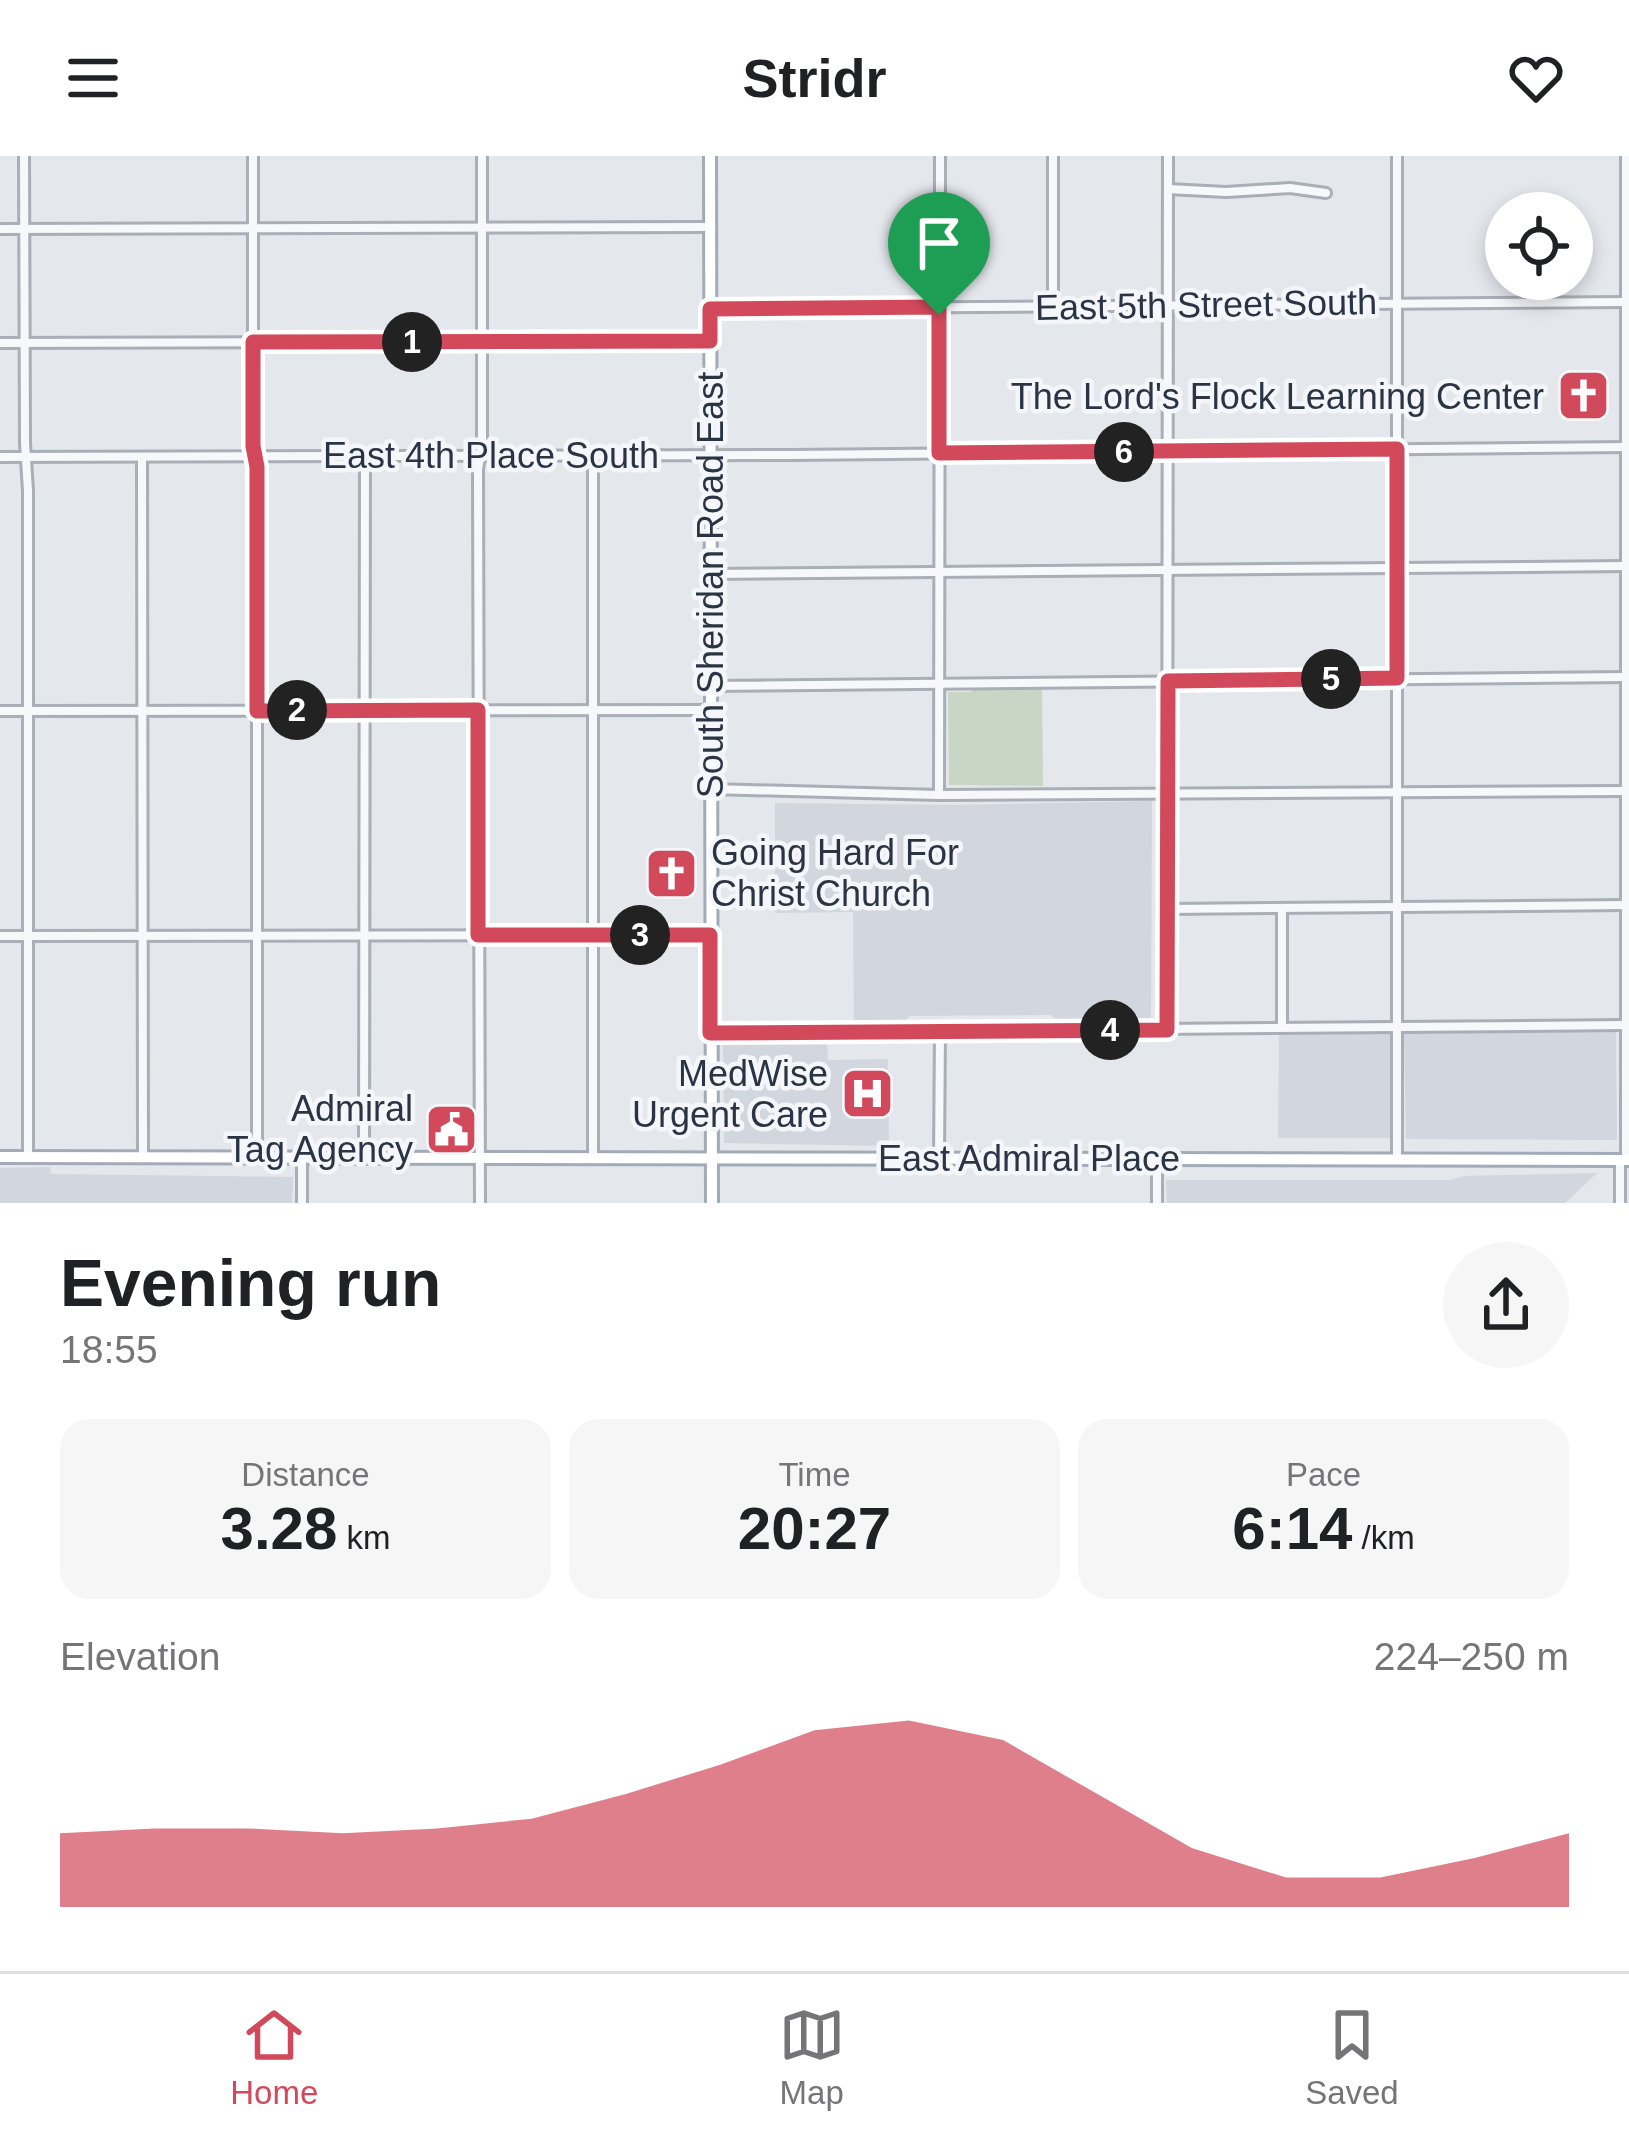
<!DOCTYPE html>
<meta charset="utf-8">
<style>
:root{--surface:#fff;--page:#f6f6f6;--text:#202124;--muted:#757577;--line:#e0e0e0;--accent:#d1495b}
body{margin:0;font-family:Arial,sans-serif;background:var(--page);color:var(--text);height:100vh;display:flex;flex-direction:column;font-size:45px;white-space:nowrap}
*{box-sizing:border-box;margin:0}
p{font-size:39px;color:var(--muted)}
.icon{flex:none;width:66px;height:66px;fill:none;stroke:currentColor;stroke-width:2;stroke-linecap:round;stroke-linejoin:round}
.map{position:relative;height:1047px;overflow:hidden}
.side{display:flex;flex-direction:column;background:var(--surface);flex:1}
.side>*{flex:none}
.tools{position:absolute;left:1485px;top:36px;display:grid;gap:24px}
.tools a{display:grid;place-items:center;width:108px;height:108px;border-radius:50%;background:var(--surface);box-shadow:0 6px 18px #0003;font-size:60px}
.pin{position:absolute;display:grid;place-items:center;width:102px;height:102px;color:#fff;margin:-123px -51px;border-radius:50% 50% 50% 0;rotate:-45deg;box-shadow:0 0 12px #0007}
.pin .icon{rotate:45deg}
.km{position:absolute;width:60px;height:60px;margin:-30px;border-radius:50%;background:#222;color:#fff;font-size:33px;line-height:60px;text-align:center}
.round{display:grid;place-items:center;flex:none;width:126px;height:126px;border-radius:63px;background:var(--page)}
.overview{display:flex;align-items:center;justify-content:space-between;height:204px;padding:0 60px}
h1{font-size:66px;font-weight:600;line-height:90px}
.metrics{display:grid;grid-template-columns:repeat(3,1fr);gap:18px;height:204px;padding:12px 60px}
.metrics div{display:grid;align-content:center;border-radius:30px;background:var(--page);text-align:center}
.metrics b{font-size:60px;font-weight:600}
.metrics small{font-size:33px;font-weight:400}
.metrics p{font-size:33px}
.chart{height:336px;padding:24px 60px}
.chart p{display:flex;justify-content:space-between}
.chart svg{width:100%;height:216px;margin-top:12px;fill:var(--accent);opacity:.7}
header{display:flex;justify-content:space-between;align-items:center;height:156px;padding:0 60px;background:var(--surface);font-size:54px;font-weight:600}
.tab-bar{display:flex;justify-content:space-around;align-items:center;height:168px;border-top:3px solid var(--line);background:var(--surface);font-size:33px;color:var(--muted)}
.tab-bar a{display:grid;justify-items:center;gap:6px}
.tab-bar .selected{color:var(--accent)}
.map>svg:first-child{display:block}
.built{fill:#d2d6de}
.grass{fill:#c9d6c5}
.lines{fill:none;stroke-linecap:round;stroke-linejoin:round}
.minor-casing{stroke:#a9aeb7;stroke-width:14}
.major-casing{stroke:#a3abb8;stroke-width:16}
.minor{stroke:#f7f8fa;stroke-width:8}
.major{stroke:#fff;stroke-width:10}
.route-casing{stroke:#fff;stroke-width:24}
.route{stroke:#d1495b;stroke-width:15}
.labels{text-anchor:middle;stroke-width:9;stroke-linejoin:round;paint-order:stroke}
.street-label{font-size:36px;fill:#2b3445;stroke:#f4f6f9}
.poi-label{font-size:36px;fill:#2b3445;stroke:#f4f6f9;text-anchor:end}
</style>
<header><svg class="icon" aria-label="menu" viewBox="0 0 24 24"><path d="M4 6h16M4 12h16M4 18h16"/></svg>Stridr<svg class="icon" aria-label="heart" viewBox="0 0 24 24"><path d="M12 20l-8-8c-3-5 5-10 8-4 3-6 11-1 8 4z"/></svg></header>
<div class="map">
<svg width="1629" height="1047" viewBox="0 0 1629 1047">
<rect width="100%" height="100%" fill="#e4e7ec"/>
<g class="built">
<path d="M1152 645 1151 865H1059L1050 859 910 860 903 867 854 868 853 756 775 757V647L958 649Z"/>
<path d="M1616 876 1617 984 1406 983 1404 877Z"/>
<path d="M1279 878H1391V982H1278Z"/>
<path d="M827 883 828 904 888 903 889 990 724 987 723 885Z"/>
<path d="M50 1011 51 1018 293 1021 292 1047H0V1012Z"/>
<path d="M1597 1017 1565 1047H1167L1166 1024H1450L1464 1020Z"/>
</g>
<path class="grass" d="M1042 531 1043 630 949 629 948 536H971L972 532Z"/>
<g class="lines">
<defs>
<g id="minor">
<path d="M24 0 25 287 28 335V1001"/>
<path d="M253 0V289L257 311V1001"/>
<path d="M1626 0V1003"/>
<path d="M1168 33 1226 36 1290 32 1326 37"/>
<path d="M0 73 710 71"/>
<path d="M1053 150V0"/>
<path d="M710 153 1628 146"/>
<path d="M0 187 710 185"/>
<path d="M593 299V1002"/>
<path d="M0 301 791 299 1629 291"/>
<path d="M142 301 143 1001"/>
<path d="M711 418 1628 410"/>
<path d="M711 530 1628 521"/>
<path d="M0 555 710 554"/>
<path d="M710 633 939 639 1628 635"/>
<path d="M939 639 940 0"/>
<path d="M1282 752V872"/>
<path d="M1167 753 1628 749"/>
<path d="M0 780 710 779"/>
<path d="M1167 874 1168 0"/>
<path d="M710 877 1627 869"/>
<path d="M302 1001V1047"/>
<path d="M364 1002 365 299"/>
<path d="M939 1002 940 875"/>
<path d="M1397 1003V0"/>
<path d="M480 1047 478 313 482 288V0"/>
<path d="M1157 1047V1003"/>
<path d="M1620 1047V1004"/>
</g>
<g id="major">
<path d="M710 0 712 1047"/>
<path d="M0 1001 1629 1004"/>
</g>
</defs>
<use href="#minor" class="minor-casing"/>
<use href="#major" class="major-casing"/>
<use href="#minor" class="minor"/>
<use href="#major" class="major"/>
</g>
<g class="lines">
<defs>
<path id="route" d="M939 151V297L1397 293V522L1168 525 1167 874 710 877V779H478V554L257 555V311L253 290V186L710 185V153Z"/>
</defs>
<use href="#route" class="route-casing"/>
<use href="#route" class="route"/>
</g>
<defs>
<symbol id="church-square" viewBox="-11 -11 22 22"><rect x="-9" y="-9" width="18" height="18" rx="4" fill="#d1495b" stroke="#f4f6f9"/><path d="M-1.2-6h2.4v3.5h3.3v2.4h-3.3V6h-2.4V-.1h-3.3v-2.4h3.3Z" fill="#fff"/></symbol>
<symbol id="hospital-square" viewBox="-11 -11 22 22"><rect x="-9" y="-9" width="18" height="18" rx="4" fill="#d1495b" stroke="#f4f6f9"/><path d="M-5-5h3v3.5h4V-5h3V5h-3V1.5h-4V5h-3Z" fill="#fff"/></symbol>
<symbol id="civic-square" viewBox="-11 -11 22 22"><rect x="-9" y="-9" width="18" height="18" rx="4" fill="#d1495b" stroke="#f4f6f9"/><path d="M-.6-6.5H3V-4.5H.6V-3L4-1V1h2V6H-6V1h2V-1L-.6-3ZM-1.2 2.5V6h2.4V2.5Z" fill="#fff"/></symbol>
</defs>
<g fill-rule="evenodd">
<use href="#church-square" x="1554" y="210" width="59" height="59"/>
<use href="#church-square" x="642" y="688" width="59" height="59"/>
<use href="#hospital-square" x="838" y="908" width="59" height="59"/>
<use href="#civic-square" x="422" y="944" width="59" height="59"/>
</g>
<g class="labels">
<g class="street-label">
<text transform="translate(1206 148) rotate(-1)" y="13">East 5th Street South</text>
<text x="491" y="312">East 4th Place South</text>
<text transform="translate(710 429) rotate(-90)" y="13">South Sheridan Road East</text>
<text x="1029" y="1015">East Admiral Place</text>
</g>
<g class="poi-label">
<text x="1544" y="253">The Lord's Flock Learning Center</text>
<text x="711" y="709" text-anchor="start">Going Hard For<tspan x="711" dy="41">Christ Church</tspan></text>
<text x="828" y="930">MedWise<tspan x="828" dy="41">Urgent Care</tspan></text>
<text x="413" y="965">Admiral<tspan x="413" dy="41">Tag Agency</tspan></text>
</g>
</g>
</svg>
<div class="tools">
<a><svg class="icon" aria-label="locate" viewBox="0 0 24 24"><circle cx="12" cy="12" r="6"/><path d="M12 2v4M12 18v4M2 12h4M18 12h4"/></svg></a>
</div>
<div class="pin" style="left:939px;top:159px;background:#1e9e55"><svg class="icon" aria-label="arrive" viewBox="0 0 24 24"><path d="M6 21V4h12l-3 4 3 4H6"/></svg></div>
<b class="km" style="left:412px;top:186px">1</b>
<b class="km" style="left:297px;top:554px">2</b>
<b class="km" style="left:640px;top:779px">3</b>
<b class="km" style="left:1110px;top:874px">4</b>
<b class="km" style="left:1331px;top:523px">5</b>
<b class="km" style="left:1124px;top:296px">6</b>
</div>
<section class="side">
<div class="overview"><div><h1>Evening run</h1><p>18:55</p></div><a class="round"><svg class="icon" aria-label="share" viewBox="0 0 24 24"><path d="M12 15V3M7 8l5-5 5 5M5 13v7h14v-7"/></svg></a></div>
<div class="metrics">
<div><p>Distance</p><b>3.28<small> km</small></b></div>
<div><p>Time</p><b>20:27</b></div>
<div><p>Pace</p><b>6:14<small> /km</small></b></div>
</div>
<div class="chart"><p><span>Elevation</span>224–250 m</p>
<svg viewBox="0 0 160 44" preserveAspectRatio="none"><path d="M0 44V29L10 28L20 28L30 29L40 28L50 26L60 21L70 15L80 8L90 6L100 10L110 21L120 32L130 38L140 38L150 34L160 29V44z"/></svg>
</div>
</section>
<nav class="tab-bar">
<a class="selected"><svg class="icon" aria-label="home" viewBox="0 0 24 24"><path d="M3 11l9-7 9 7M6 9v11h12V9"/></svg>Home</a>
<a><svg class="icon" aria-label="map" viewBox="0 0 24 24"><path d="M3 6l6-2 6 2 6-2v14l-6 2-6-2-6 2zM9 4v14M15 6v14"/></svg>Map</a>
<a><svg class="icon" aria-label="saved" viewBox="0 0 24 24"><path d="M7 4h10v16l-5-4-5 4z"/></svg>Saved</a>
</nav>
